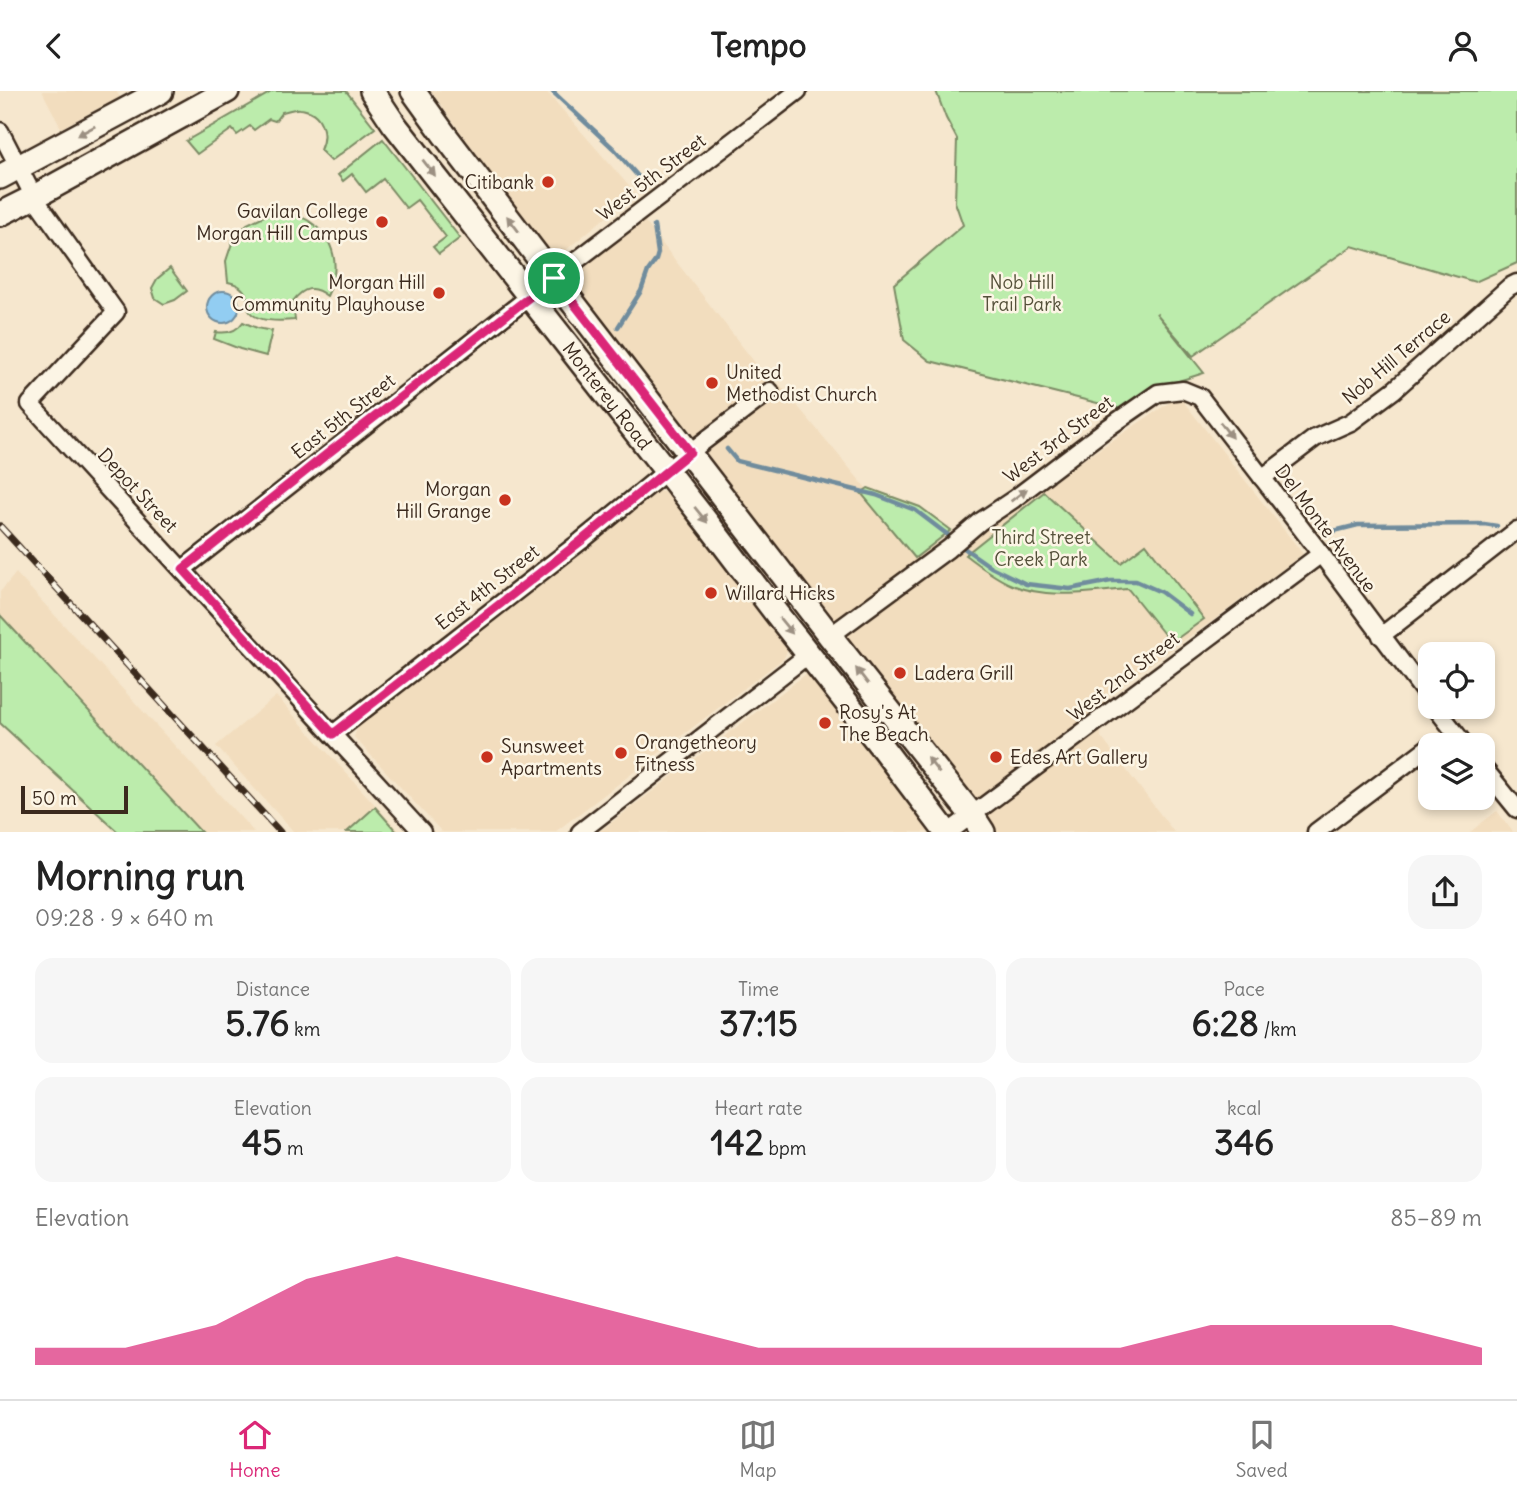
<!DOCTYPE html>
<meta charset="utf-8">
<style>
:root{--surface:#fff;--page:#f6f6f6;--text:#222;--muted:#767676;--line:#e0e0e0;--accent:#db2777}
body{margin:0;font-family:Delius,sans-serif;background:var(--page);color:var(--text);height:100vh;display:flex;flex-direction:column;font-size:26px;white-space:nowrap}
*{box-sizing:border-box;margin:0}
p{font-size:23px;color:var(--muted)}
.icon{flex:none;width:38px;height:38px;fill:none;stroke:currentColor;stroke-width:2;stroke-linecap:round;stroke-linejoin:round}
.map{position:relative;height:741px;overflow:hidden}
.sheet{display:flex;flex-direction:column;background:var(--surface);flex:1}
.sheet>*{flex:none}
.fabs{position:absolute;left:1418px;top:551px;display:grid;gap:14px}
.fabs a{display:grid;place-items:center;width:77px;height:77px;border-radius:14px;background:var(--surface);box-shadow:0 4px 10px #0003;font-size:35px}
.scale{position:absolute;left:21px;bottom:18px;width:107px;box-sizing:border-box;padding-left:7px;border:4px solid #3b2a1e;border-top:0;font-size:19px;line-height:24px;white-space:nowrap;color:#3b2a1e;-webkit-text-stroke:5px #fcf5e5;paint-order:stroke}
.pin{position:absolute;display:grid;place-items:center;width:60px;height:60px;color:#fff;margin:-30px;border:4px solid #fff;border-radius:50%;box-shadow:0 2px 7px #0007}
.round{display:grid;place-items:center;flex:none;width:74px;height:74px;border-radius:21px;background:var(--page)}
.headline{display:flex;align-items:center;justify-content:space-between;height:119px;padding:0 35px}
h1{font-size:38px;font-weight:700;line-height:52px}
.figures{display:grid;grid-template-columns:repeat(3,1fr);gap:10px;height:119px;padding:7px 35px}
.figures div{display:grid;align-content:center;border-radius:18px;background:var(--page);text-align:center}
.figures b{font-size:35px;font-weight:700}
.figures small{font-size:19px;font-weight:400}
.figures p{font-size:19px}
.chart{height:196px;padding:14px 35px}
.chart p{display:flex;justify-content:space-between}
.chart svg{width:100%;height:126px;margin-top:7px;fill:var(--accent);opacity:.7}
header{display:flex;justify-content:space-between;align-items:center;height:91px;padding:0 35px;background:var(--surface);font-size:32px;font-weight:700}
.tab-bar{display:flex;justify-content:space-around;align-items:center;height:98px;border-top:2px solid var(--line);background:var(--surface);font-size:19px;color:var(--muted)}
.tab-bar a{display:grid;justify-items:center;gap:4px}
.tab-bar .current{color:var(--accent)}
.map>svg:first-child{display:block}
.built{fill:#f2ddbe}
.green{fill:#bcecac;stroke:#7c8b65;stroke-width:2}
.water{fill:#92cdf2;stroke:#6f8c9d;stroke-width:2}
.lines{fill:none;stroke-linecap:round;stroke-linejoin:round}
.stream{stroke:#6f8c9d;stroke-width:4.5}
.street-casing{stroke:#3b2a1e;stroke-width:21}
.secondary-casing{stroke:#3b2a1e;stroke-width:28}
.street{stroke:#fcf5e5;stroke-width:16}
.secondary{stroke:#fcf5e5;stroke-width:23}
.rail-casing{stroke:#3b2a1e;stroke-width:7}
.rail{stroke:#fcf5e5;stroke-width:4.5;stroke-dasharray:13;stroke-linecap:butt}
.oneway{fill:#9c9082}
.route-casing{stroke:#fff;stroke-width:14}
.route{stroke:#db2777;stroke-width:9}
.poi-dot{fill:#c8321e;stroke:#fcf5e5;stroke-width:2.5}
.labels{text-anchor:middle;stroke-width:5;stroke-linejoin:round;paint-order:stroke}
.street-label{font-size:19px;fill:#3b2a1e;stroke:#fcf5e5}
.poi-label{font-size:19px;fill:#3b2a1e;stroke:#fcf5e5;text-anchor:start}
.park-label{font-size:19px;fill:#55513a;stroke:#fcf5e5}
</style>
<header><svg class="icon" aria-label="back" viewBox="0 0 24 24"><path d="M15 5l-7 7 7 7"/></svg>Tempo<svg class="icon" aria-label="person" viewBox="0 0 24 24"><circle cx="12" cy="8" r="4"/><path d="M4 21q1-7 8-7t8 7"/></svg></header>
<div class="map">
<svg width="1517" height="741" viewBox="0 0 1517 741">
<rect width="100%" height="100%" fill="#f6e7ce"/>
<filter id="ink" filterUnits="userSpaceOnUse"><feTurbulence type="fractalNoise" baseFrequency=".0143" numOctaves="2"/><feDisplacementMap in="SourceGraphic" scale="14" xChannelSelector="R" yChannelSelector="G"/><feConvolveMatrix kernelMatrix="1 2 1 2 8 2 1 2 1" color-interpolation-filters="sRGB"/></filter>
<g filter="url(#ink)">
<g class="built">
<path d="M42 0H116L120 6 61 37Z"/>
<path d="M431 0H546L635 102 560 164 548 162Z"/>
<path d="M643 128 770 291 780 294 917 458 972 443 1179 305 1303 463 1208 533 1104 605 1101 646 1174 741H994L818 513 691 342 577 195 580 179Z"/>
<path d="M658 400 675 404 788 557 784 567 555 741H442L354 646 358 634Z"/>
<path d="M16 482 254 741H202L0 524V501Z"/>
<path d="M810 580 932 741H599Z"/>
<path d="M276 605 400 741H294L216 655Z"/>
<path d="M1497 720 1513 741H1470Z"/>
</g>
<g class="green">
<path d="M273 0H346L375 37 331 70 320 59C328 42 322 20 300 18 295 17 288 20 282 21L275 30 269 28 254 39 250 35 237 44 232 38 197 63 186 50Z"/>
<path d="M936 0H1517V172L1475 191 1352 155 1193 265 1156 222 1204 282 1166 294 1125 319 930 270 904 249 894 193 963 134 955 111 957 48 946 27Z"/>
<path d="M383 48 460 147 439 163 433 156 446 146 417 109 406 117 383 88 366 101 352 83 343 90 338 84Z"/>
<path d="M288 122C295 124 303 126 309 130 336 148 341 178 327 205 313 194 304 196 293 210L295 229C284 230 258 232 250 221 248 218 248 213 248 210 246 198 239 193 228 191L226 170 233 149 247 133 266 124Z"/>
<path d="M170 177 187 200 175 209 164 213 155 207 152 197 157 188Z"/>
<path d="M243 231 257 237 272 240 266 265 240 258 214 248 216 241C228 243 237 240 243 231Z"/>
<path d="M868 397 920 416 951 439 915 467 861 402Z"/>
<path d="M1044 401 1121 472 1146 453 1204 528 1171 552 1128 498C1089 501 1049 509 1012 494 995 487 980 475 965 464Z"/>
<path d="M0 524 201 741H118L0 632Z"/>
<path d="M375 716 397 741H347Z"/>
</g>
<circle class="water" cx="223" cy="216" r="16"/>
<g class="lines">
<g class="stream">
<path d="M552 0 614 58 643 91"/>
<path d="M618 236 641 200 648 180 656 169 658 162 654 135"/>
<path d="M727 358 737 370 876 404 915 419 952 447"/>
<path d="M1326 442 1358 434 1484 433 1497 435"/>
<path d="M961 455 991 476 1026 493 1070 498 1111 490H1136L1161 501 1190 523"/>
</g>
<defs>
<g id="street">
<path d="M0 40 34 106 116 221 30 313 422 741"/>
<path d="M1262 387 1315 347 1351 331 1394 299 1509 196 1517 192"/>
<path d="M183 478 530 205 798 0"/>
<path d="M830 545 948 458 981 430 1014 408 1106 338 1158 302 1183 299 1200 306 1321 463 1430 609"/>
<path d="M1381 545 1517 439"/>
<path d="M1435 616 1465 654"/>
<path d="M333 643 581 450 690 361 770 300"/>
<path d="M1482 675 1517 718"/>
<path d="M580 741 809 563"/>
<path d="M949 741 1321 463"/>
<path d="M1316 741 1430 655"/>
</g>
<g id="secondary">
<path id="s1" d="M372 0 394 33 712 438 776 522 884 659 946 741"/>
<path d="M413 0 444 43 554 187 830 545 972 724 983 741"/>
<path d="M0 86 161 0"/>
<path d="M0 123 34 106 227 0"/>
</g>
</defs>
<use href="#street" class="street-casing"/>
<use href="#secondary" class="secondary-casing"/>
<use href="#street" class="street"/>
<use href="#secondary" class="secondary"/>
<defs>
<path id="rail" d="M0 435 280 741"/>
</defs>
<use href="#rail" class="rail-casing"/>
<use href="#rail" class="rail"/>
</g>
<defs><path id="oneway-solid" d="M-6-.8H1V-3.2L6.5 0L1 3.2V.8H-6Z" transform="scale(1.75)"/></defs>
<g class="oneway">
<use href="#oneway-solid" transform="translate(86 40) rotate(152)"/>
<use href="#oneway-solid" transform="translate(429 77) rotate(52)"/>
<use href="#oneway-solid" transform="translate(513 133) rotate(-127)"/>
<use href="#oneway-solid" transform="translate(1226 339) rotate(53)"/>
<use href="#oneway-solid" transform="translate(1019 404) rotate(-37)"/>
<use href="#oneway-solid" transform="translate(701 424) rotate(51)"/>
<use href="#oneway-solid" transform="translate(786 535) rotate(51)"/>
<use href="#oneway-solid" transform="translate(862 585) rotate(-128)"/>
<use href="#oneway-solid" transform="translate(933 674) rotate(-128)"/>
</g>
</g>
<g class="lines" filter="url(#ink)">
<defs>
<path id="route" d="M554 187 690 361 581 450 333 643 183 478 327 363Z"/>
</defs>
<use href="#route" class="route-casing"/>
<use href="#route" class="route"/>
</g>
<g class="poi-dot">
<circle cx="548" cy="91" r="7"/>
<circle cx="382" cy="131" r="7"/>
<circle cx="439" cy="202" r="7"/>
<circle cx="712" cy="292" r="7"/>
<circle cx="505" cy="409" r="7"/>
<circle cx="711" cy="502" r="7"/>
<circle cx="900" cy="582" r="7"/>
<circle cx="825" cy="632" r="7"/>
<circle cx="621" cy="662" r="7"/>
<circle cx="487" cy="666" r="7"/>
<circle cx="996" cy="666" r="7"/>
</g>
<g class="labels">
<g class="street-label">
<text transform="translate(651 86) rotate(-37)" y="7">West 5th Street</text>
<text transform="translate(1396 266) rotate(-40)" y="7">Nob Hill Terrace</text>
<text dy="7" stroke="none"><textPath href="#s1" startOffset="385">Monterey Road</textPath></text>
<text transform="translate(343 325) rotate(-38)" y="7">East 5th Street</text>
<text transform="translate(1058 348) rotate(-37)" y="7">West 3rd Street</text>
<text transform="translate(138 399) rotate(47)" y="7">Depot Street</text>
<text transform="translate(1326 437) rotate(53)" y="7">Del Monte Avenue</text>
<text transform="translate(487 496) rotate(-38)" y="7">East 4th Street</text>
<text transform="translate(1123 585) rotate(-37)" y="7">West 2nd Street</text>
</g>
<g class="poi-label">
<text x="534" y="98" text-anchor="end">Citibank</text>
<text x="368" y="127" text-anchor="end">Gavilan College<tspan x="368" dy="22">Morgan Hill Campus</tspan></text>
<text x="425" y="198" text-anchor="end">Morgan Hill<tspan x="425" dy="22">Community Playhouse</tspan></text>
<text x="726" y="288">United<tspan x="726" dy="22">Methodist Church</tspan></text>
<text x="491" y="405" text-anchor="end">Morgan<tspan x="491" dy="22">Hill Grange</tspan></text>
<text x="725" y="509">Willard Hicks</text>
<text x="914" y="589">Ladera Grill</text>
<text x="839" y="628">Rosy's At<tspan x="839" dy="22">The Beach</tspan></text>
<text x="635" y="658">Orangetheory<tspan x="635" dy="22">Fitness</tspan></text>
<text x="501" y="662">Sunsweet<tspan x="501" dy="22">Apartments</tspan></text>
<text x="1010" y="673">Edes Art Gallery</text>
</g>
<g class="park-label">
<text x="1022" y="198">Nob Hill<tspan x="1022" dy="22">Trail Park</tspan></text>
<text x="1041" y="453">Third Street<tspan x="1041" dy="22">Creek Park</tspan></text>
</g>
</g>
</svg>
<div class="fabs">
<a><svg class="icon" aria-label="locate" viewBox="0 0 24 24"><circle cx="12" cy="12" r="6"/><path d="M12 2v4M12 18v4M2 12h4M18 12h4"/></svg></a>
<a><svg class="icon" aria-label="layers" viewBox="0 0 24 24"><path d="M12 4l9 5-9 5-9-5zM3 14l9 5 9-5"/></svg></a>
</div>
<div class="scale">50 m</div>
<div class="pin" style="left:554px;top:187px;background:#1e9e55"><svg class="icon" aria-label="arrive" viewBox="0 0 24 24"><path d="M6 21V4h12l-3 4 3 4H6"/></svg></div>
</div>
<section class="sheet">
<div class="headline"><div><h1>Morning run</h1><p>09:28 · 9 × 640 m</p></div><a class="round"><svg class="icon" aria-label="share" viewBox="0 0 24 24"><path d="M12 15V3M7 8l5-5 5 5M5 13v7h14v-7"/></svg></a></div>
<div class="figures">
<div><p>Distance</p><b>5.76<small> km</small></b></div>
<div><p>Time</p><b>37:15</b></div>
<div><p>Pace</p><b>6:28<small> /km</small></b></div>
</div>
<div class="figures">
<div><p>Elevation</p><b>45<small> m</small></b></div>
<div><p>Heart rate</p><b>142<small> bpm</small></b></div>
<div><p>kcal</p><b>346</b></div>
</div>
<div class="chart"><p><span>Elevation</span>85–89 m</p>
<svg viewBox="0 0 160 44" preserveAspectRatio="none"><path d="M0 44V38L10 38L20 30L30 14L40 6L50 14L60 22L70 30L80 38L90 38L100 38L110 38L120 38L130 30L140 30L150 30L160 38V44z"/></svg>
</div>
</section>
<nav class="tab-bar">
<a class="current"><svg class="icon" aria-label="home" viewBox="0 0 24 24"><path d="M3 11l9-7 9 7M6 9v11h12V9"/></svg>Home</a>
<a><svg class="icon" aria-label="map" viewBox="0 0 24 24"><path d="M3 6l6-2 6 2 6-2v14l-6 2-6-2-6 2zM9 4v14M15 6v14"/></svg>Map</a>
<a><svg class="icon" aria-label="saved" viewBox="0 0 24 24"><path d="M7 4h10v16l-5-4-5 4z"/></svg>Saved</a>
</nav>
